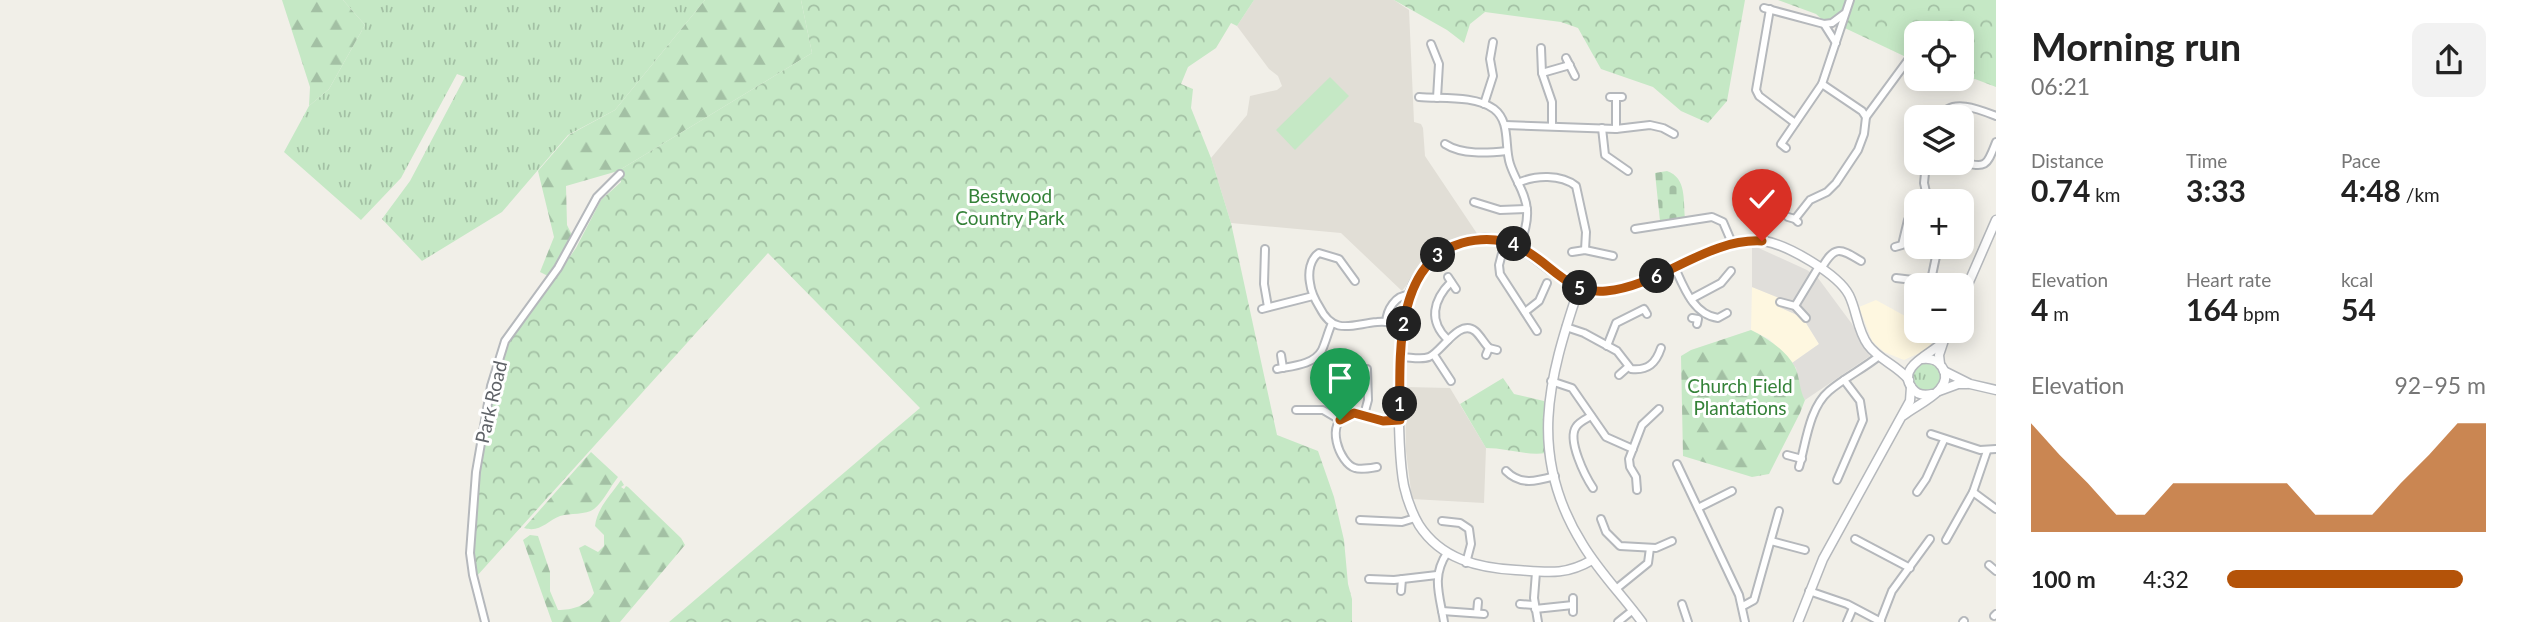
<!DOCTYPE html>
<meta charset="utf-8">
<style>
:root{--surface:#fff;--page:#f2f2f2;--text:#222;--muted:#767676;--accent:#b45309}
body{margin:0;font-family:Lato,sans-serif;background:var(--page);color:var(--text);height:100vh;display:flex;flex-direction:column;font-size:26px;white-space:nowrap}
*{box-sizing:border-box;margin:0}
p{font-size:23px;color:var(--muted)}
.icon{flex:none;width:38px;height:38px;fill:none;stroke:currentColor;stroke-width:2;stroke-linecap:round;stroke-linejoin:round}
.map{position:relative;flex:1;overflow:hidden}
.details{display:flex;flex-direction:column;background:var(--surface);width:525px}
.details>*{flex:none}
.controls{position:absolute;left:1904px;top:21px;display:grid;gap:14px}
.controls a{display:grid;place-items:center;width:70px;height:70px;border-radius:14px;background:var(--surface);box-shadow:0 4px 18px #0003;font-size:35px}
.pin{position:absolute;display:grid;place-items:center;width:60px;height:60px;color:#fff;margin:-72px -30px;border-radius:50% 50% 50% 0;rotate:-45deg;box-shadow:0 0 7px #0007}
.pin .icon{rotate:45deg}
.km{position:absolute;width:35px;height:35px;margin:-18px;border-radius:50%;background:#222;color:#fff;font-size:19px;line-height:35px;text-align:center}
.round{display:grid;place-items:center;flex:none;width:74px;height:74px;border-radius:14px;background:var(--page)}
.headline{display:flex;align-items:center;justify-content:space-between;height:119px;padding:0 35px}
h1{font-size:38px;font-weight:700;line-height:52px}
.stats{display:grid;grid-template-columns:repeat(3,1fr);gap:10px;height:119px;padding:7px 35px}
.stats div{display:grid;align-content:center}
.stats b{font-size:30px;font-weight:700}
.stats small{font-size:19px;font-weight:400}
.stats p{font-size:19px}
.chart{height:196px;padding:14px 35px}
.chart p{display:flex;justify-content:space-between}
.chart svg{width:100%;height:126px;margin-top:7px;fill:var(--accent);opacity:.7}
ul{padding:0 35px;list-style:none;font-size:23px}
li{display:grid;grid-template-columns:112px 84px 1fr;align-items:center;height:52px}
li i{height:18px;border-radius:9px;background:var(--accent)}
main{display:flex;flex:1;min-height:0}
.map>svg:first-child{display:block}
.commercial{fill:#fef7e0}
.industrial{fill:#e0deda}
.education{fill:#e1ded6}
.grass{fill:url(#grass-tufts)}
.forest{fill:url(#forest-firs)}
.cemetery{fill:url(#cemetery-stones)}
.park{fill:url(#park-crowns)}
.garden{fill:#c5e8c5}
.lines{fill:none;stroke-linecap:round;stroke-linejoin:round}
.minor-casing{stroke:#b5b8bc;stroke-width:10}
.tertiary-casing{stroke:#b5b8bc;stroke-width:11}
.minor{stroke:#fff;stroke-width:6}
.tertiary{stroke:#fff;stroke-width:8}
.route-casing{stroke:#fff;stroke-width:14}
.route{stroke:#b45309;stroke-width:9}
.labels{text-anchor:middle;stroke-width:6;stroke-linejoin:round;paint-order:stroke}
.park-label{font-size:19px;fill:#348238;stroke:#fff}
.street-label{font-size:19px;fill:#5f6368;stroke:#fff}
</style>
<main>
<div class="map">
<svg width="1996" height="622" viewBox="0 0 1996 622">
<defs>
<pattern id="grass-tufts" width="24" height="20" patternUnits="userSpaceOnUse" patternTransform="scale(1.75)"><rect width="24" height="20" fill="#c5e8c5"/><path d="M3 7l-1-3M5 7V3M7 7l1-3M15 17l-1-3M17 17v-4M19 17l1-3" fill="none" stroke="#a3c0a4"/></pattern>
<pattern id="forest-firs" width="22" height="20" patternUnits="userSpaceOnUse" patternTransform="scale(1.75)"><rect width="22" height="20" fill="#c5e8c5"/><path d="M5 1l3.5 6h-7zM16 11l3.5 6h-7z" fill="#a3c0a4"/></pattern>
<pattern id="cemetery-stones" width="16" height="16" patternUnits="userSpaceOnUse" patternTransform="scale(1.75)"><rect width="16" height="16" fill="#c5e8c5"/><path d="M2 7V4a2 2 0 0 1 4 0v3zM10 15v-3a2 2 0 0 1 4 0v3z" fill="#a3c0a4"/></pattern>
<pattern id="park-crowns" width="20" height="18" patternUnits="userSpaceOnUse" patternTransform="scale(1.75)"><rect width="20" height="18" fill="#c5e8c5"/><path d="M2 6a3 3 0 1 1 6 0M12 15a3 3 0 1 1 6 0" fill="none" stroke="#a3c0a4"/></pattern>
</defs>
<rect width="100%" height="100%" fill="#f1efe8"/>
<g class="commercial">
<path d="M1752 287 1780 298 1777 306 1797 315 1806 323 1819 344 1792 363 1769 339 1751 330Z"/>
<path d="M1876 300 1916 322V331H1933L1939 334 1926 350 1904 360 1884 352 1872 341 1859 307Z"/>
</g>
<path class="industrial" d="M1752 245 1807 270 1818 278 1852 324 1863 346 1870 356 1805 400 1800 391 1796 368 1792 363 1819 344 1806 323 1797 315 1777 306 1779 298 1752 287Z"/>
<g class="education">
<path d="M1254 0H1394L1409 10 1414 122 1421 124 1423 128 1425 156 1478 235 1455 241 1426 260 1402 291 1341 233 1231 223 1211 158 1247 115 1250 96 1277 90 1282 86 1278 76 1269 69 1237 26Z"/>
<path d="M1405 387 1450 388 1486 448 1484 503 1412 499 1406 451Z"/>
</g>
<g class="grass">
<path d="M343 0H705L615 110 568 135 502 212 422 261 382 219 410 181 465 77 457 74 401 178 361 220 284 152 309 106 329 89 365 25Z"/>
<circle cx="1926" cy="377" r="15"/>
</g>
<g class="forest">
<path d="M282 0H343L365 25 329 89 309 106 310 87Z"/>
<path d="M705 0H801L812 53 618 171 566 186 567 225 572 235 548 276 540 272 554 237 538 171 569 135 615 110Z"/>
<path d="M1751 330C1767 338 1786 350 1795 367 1800 377 1799 390 1805 400L1800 413 1769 474 1752 477 1683 456 1681 356 1691 350Z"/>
<path d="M591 452 618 477C610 487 604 501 594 509 586 515 570 513 560 516 547 521 540 533 524 528Z"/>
<path d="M621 480 624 485 621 487 624 489 626 486 628 487 681 538 685 545 620 622H552L523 540 530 535 538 536 550 572V591L558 610C572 610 587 606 594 593L579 548 585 545 598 552 604 546V535L595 526C597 508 611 495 621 480Z"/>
</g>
<path class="cemetery" d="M1667 171C1687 178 1683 200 1685 218L1660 221 1655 173Z"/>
<g class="park">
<path d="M801 0H1254L1237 26 1231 23 1216 48 1188 67 1181 84 1193 89 1191 108 1211 158 1231 223 1277 435 1318 451 1334 497 1344 540 1348 584 1352 599V622H669L920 408 768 253 476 577 474 534 476 490 493 386 508 344 576 248 601 200 621 182 618 171 812 53Z"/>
<path d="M1394 0H1745L1727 101 1708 123 1681 111 1653 87 1601 69 1578 28 1561 22 1485 12 1470 24 1464 43 1447 30Z"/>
<path d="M1778 0H1996V87L1975 79 1945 85 1936 79H1962V33H1916V65L1906 57 1830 21 1825 22 1816 14Z"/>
<path d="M1503 378 1514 394 1544 401 1546 453C1526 456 1507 448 1486 448L1460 404Z"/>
</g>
<g class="garden">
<path d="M1897 11 1922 28 1904 53 1880 36Z"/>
<path d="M1330 77 1349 96 1295 150 1276 130Z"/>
</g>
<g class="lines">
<defs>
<g id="minor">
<path d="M1764 8 1824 24 1836 43"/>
<path d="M1770 9 1756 90 1759 96 1795 123"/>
<path d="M1824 24 1832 23 1844 14"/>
<path d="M1431 44 1439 64 1437 98"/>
<path d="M1541 48 1542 73 1552 102V126"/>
<path d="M1566 58 1575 76"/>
<path d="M1542 73 1570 65"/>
<path d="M1822 84 1862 111 1866 117"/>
<path d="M1419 97C1441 99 1475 95 1494 109 1511 122 1504 146 1510 164 1515 180 1526 193 1527 210 1528 223 1524 235 1519 247"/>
<path d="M1610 97H1622"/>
<path d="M1616 97V129"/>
<path d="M1484 104 1493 76 1490 59 1493 42"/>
<path d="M1941 117C1950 97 1981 110 1996 116"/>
<path d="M1505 125 1616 129 1650 125 1663 128 1674 134"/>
<path d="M1602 128 1605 155 1628 171"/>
<path d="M1445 144C1462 155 1488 153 1507 151"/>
<path d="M1786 148 1781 144 1822 84 1850 0"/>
<path d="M1962 162C1987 169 1987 165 1996 142"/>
<path d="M1926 163 1924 183 1928 201"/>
<path d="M1518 183C1535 175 1561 174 1576 186L1586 232 1585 250"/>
<path d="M1474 202 1500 210 1527 209"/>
<path d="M1788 217 1795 219 1798 222"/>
<path d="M1795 219 1810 200 1827 192 1836 183 1858 150 1864 134 1866 117 1908 60"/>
<path d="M1635 229 1712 217 1723 222 1732 243"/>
<path d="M1505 242 1499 265 1500 274 1537 331"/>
<path d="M1895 247 1902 245 1908 220 1916 215"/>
<path d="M1265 249 1264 284 1268 307"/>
<path d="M1572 252 1585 250 1613 256"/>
<path d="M1675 268C1684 288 1694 315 1718 318L1727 313"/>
<path d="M1821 269C1835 245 1839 248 1861 261"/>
<path d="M1448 277 1456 289"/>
<path d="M1896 278 1930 282"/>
<path d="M1355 281 1339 259 1319 253C1310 259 1308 272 1310 283 1311 292 1315 300 1320 308 1334 336 1353 324 1377 322 1386 321 1395 323 1404 323"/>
<path d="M1930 285 1938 247"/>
<path d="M1691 299 1721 283 1731 271"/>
<path d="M1780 302 1795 306 1806 318"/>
<path d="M1795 306 1818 268"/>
<path d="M1262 309 1313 296"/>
<path d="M1525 312 1539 301 1547 283"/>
<path d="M1692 318 1698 319 1697 324"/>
<path d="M1386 322C1387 310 1395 295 1409 295"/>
<path d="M1566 327 1584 333 1617 351 1631 369C1648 371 1656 363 1661 348"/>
<path d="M1448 340C1428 321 1433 300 1451 282"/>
<path d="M1607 346 1616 323 1644 309 1647 314"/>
<path d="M1281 355 1283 368"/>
<path d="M1434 355 1451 381"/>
<path d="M1486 355 1489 348 1497 350"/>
<path d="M1401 357C1410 357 1421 360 1429 357 1441 353 1459 318 1475 331 1480 335 1484 343 1489 348"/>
<path d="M1277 369C1292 366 1314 365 1322 350 1326 341 1328 332 1332 323"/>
<path d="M1619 375 1628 367"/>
<path d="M1551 381 1572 388 1606 437 1633 449"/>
<path d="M1296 410H1323L1340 420"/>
<path d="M1364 415 1368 400 1367 369"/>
<path d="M1591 416C1586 419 1579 422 1576 427 1567 440 1585 476 1593 488"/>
<path d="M1931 434 1980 450 1996 449"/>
<path d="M1787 455 1802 459"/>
<path d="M1677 464 1739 595 1745 622"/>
<path d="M1377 467C1371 468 1361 470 1355 468 1340 464 1323 421 1350 414 1361 411 1371 419 1383 420 1388 421 1394 420 1400 420"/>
<path d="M1799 467C1806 443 1809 408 1829 391 1844 378 1863 369 1879 356"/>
<path d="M1506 471C1521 486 1537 481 1555 476"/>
<path d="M1837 480 1863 420 1860 401 1844 380"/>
<path d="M1637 490 1636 477 1630 467 1629 459 1642 425 1659 409"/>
<path d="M1917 492 1926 479 1944 440"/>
<path d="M1973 492 1996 509"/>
<path d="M1698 508 1732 491"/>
<path d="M1601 519 1606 532 1620 546 1656 548 1672 541"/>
<path d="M1360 520 1402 522 1415 518"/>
<path d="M1442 521 1460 523 1469 529 1471 544 1466 563"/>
<path d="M1855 539 1910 568"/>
<path d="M1946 540 1973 492 1987 451"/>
<path d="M1771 541 1805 550"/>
<path d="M1989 565 1996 571"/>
<path d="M1536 572 1534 598 1538 622"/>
<path d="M1369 579 1394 580 1437 575"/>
<path d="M1616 589 1648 563 1650 548"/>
<path d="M1401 591 1402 579"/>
<path d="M1809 591 1847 604 1881 622"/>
<path d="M1520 604 1534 605"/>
<path d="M1682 604 1688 622"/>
<path d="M1743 606 1754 600 1779 511"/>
<path d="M1535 609 1573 605"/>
<path d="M1442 611 1484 614"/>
<path d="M1573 612V598"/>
<path d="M1477 613 1478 602"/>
<path d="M1994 616 1996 614"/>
<path d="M485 622 473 575 470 553 476 472 491 386 505 341 558 268 597 197 620 174"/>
<path d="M1444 622C1440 596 1431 577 1447 553"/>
<path d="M1618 622 1633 610"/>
<path d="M1847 622 1853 608"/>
<path d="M1880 622 1892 591 1930 539"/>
<path d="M1963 622 1964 621"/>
</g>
<g id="tertiary">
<path d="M1579 288C1548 380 1527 456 1583 545 1600 573 1623 596 1642 622"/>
<path d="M1962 298 1996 220"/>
<path d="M1940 364 1939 355 1947 331"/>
<path d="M1944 371 1970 384 1996 390"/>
<path d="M1939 391 1958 384H1967"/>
<path d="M1932 394C1924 396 1917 395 1912 388 1896 367 1931 354 1942 343"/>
<path d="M1904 415C1917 404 1957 389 1942 367 1937 359 1930 358 1922 359"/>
<path d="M1592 560C1565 576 1546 572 1516 570 1478 568 1441 559 1419 525 1412 513 1407 499 1404 486 1396 446 1396 320 1413 285 1420 270 1434 256 1449 248 1520 211 1541 287 1598 291 1640 294 1692 255 1732 243 1742 241 1753 239 1764 241 1788 245 1838 274 1849 295 1857 311 1857 330 1868 345 1879 360 1897 365 1909 380"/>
<path d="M1798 622 1823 559 1910 401 1911 387"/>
</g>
</defs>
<use href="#minor" class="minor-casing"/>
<use href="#tertiary" class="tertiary-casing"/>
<use href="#minor" class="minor"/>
<use href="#tertiary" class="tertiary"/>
</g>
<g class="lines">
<defs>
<path id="route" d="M1340 420 1354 413 1383 421 1400 420C1400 363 1392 263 1462 243 1481 238 1501 238 1519 247 1550 261 1567 295 1606 291 1661 286 1706 238 1762 241"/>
</defs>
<use href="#route" class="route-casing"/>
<use href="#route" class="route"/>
</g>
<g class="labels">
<g class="park-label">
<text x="1010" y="203">Bestwood<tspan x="1010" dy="22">Country Park</tspan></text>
<text x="1740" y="393">Church Field<tspan x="1740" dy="22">Plantations</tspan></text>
</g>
<g class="street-label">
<text transform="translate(491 402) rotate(-77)" y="7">Park Road</text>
</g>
</g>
</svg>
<div class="controls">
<a><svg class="icon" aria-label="locate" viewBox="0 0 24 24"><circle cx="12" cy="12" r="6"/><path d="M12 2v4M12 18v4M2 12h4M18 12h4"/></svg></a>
<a><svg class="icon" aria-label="layers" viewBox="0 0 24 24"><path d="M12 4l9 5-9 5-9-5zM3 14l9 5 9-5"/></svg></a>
<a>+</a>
<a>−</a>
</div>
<div class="pin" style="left:1340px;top:420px;background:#1e9e55"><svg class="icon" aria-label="arrive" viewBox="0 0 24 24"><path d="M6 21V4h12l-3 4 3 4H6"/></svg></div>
<div class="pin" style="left:1762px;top:241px;background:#d93025"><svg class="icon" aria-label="check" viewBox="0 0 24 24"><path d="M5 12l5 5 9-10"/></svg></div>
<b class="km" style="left:1400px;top:404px">1</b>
<b class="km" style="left:1404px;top:324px">2</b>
<b class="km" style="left:1438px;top:255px">3</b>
<b class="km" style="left:1514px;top:244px">4</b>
<b class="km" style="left:1580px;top:288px">5</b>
<b class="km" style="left:1657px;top:276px">6</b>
</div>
<section class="details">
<div class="headline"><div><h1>Morning run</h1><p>06:21</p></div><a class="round"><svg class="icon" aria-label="share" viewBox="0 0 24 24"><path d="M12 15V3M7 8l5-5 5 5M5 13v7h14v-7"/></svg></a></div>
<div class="stats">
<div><p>Distance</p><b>0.74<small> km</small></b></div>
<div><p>Time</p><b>3:33</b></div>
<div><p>Pace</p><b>4:48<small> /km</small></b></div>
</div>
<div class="stats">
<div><p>Elevation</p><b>4<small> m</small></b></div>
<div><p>Heart rate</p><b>164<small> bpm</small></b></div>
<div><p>kcal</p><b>54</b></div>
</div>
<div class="chart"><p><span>Elevation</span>92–95 m</p>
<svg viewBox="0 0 160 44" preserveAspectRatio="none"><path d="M0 44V6L10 17L20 27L30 38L40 38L50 27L60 27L70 27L80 27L90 27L100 38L110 38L120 38L130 27L140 17L150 6L160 6V44z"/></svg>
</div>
<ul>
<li><b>100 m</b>4:32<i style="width:91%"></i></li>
</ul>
</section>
</main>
